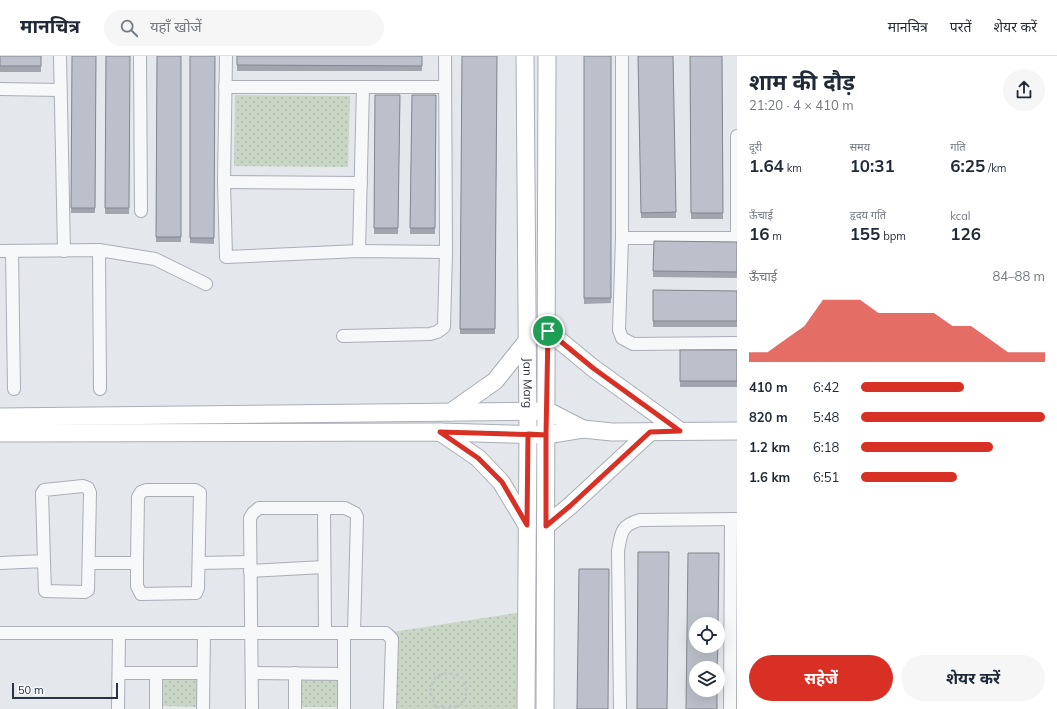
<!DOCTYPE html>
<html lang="hi">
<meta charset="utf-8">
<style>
:root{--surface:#fff;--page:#f6f6f7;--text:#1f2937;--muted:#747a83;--line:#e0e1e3;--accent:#d93025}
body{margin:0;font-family:Mulish,"Noto Sans Devanagari",sans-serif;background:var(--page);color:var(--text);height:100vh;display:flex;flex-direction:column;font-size:15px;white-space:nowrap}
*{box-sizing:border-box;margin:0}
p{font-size:13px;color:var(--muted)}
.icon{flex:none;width:22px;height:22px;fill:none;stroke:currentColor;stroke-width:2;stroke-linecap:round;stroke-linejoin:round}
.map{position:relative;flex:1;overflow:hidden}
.drawer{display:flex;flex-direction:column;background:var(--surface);width:320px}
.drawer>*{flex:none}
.controls{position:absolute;left:689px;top:561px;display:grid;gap:8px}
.controls a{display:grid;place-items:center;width:36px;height:36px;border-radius:50%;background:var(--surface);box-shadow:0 4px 16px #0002;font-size:20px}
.scale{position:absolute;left:12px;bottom:10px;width:106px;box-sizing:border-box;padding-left:4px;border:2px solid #2b3445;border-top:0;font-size:11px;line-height:14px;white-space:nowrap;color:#2b3445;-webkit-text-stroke:3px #f4f6f9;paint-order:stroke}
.pin{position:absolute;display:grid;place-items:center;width:34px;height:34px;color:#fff;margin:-17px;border:2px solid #fff;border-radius:50%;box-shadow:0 1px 4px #0007}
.round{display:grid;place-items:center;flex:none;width:42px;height:42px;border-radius:21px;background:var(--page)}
.overview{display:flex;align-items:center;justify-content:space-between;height:68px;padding:0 12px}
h1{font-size:22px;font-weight:700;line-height:30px}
.metrics{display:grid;grid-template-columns:repeat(3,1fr);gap:6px;height:68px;padding:4px 12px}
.metrics div{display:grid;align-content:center}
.metrics b{font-size:17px;font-weight:700}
.metrics small{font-size:11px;font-weight:400}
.metrics p{font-size:11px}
.chart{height:112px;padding:8px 12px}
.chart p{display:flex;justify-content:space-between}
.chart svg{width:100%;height:72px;margin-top:4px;fill:var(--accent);opacity:.7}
.button{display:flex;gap:8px;margin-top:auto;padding:8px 12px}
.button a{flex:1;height:46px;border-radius:24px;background:var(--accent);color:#fff;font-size:16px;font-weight:700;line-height:46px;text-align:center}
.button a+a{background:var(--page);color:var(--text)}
ul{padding:0 12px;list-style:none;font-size:13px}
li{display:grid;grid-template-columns:64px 48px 1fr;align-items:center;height:30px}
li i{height:10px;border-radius:5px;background:var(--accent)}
header{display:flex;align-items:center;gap:24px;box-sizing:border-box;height:56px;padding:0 20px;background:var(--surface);border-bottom:1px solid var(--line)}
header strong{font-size:19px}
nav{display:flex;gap:22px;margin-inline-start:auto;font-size:14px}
.search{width:280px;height:36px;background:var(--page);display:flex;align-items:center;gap:10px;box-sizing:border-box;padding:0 14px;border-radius:22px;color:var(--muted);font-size:15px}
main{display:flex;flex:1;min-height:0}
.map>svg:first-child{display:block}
.green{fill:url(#green-dots)}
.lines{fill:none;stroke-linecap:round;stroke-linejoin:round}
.street-casing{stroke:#a9aeb7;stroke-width:14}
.secondary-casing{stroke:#a9aeb7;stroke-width:19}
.path{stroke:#c2c5cb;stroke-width:2.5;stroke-dasharray:3 3;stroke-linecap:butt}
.street{stroke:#f7f8fa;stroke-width:12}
.secondary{stroke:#fff;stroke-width:17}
.wall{fill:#a1a5ae}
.building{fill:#bbc0ca;stroke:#83868d}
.route-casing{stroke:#fff;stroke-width:8}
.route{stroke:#d93025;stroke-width:5}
.labels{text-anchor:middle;stroke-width:3;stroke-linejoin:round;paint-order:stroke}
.street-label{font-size:12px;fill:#2b3445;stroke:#f4f6f9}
</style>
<header>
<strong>मानचित्र</strong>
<div class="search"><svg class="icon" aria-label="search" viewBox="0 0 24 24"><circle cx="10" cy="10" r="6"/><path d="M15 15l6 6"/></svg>यहाँ खोजें</div>
<nav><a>मानचित्र</a><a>परतें</a><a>शेयर करें</a></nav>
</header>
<main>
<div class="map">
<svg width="737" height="653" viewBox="0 0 737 653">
<defs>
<pattern id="green-dots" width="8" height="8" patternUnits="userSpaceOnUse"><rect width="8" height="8" fill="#c9d6c5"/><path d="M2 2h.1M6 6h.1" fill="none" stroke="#adb8ab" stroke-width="1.8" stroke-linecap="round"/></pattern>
</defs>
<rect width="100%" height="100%" fill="#e4e7ec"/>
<g class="green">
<path d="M235 39 350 40 348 111 234 110Z"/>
<path d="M536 554 535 653H387L386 577Z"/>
<path d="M199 621V651L160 650 162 622Z"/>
<path d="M300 622H340L339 651H299Z"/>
</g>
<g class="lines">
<defs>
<g id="street">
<path d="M60 0 64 195"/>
<path d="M140 0 141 155"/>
<path d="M226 0 224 126 226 201 359 195 446 196"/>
<path d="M622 0V182L619 274 622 282 633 288 737 287"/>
<path d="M225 31H445"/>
<path d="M0 33 60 34"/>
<path d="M224 126 361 127"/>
<path d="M622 182H737"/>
<path d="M737 182V80"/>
<path d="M99 194 100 333"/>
<path d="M0 195 99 194 155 203 206 228"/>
<path d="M12 195 14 333"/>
<path d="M359 195 363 31"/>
<path d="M343 280 430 278 437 276 444 271 446 196 445 0"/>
<path d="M324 452 325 577"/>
<path d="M0 507 44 505 42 437 44 434 83 430 88 432 90 437 88 534 85 536 45 535 44 505"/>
<path d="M89 507H137L138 441 141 436 146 434H195L200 437 198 532 196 537 141 538 137 530V507"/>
<path d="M199 507 250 506"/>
<path d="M250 515 324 511"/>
<path d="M0 577H386L392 583 390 653"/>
<path d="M119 617H203"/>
<path d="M253 617 344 618"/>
<path d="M118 653 119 577"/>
<path d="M156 653V617"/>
<path d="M203 653 204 577"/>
<path d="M252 653 250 462 253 457 259 452H345L355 457 357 461 354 577"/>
<path d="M295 653V617"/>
<path d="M344 653V577"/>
<path d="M620 653 618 495C621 477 621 469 640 464L737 463"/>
<path d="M730 653 731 463"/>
</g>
<g id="secondary">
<path id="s1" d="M525 0 528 378 526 653"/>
<path d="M548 275 593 312 680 375"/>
<path d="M451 356 495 325 527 285"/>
<path d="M0 361 548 355 583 373"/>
<path d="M440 376 478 402 501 426 527 469"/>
<path d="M0 377 440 376 546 379 583 373 612 376 737 375"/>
<path d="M546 470 570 450 650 376"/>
<path d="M545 653 547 0"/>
</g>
</defs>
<use href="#street" class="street-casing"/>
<use href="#secondary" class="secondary-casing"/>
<path class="path" d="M436 651 451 652 463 648 467 634 461 620 447 617 436 620C428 635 430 638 437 653"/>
<use href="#street" class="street"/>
<use href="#secondary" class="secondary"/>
</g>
<g class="wall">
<rect x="0" y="0" width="41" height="16"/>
<path d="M72 0H96L95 157H71Z"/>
<path d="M106 0H130L129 158H105Z"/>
<path d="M157 0H181V186H156Z"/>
<path d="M190 0H215L214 188 190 187Z"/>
<rect x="237" y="0" width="185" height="15"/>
<path d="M462 0H497L495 278H460Z"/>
<path d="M584 0H611V247L584 248Z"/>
<path d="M638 0H673L676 162H641Z"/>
<path d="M690 0H722L723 163H691Z"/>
<path d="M375 39H400L398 178H374Z"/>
<path d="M412 39H436L435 178H410Z"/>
<path d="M654 185 737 186V222L653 221Z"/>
<path d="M653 234 737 235V271H653Z"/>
<rect x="680" y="294" width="57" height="37"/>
</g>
<g class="building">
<rect x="0" y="0" width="41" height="10"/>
<path d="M72 0H96L95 152H71Z"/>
<path d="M106 0H130L129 152H105Z"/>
<path d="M157 0H181V181H156Z"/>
<path d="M190 0H215L214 182H190Z"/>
<path d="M237 0H422V10L237 9Z"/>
<path d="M462 0H497L495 273H460Z"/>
<rect x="584" y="0" width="27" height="242"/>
<path d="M638 0H673L676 156 641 157Z"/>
<path d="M690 0H722L723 157H691Z"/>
<path d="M375 39H400L398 172H374Z"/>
<path d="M412 39H436L435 172H410Z"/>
<path d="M654 185 737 186V216L653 215Z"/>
<path d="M653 234 737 235V265H653Z"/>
<rect x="680" y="294" width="57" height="31"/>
<path d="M638 496H669L667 653H637Z"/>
<path d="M688 497H719L718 568H696V590H718L717 612H696V634H717V653H686Z"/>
<path d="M579 513H609L608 653H577Z"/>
</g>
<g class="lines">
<defs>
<path id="route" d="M548 275 546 379 440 376 478 402 502 426 527 469 528 378 546 379V470L570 450 650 376 680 375 593 312 548 275"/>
</defs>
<use href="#route" class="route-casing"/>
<use href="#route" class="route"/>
</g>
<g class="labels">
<g class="street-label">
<text dy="4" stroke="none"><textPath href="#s1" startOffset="327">Jan Marg</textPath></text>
</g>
</g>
</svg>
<div class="controls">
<a><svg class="icon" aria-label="locate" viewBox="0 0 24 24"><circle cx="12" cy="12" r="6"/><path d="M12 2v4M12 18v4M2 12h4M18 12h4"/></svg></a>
<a><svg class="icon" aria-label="layers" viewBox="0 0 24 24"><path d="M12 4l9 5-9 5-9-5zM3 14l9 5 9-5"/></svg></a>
</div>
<div class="scale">50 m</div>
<div class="pin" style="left:548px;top:275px;background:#1e9e55"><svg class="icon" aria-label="arrive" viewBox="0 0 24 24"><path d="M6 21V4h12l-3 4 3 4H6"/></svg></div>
</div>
<section class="drawer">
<div class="overview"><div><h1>शाम की दौड़</h1><p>21:20 · 4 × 410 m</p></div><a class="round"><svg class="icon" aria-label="share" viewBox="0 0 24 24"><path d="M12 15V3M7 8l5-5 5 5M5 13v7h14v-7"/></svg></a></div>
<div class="metrics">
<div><p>दूरी</p><b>1.64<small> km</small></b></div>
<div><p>समय</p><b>10:31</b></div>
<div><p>गति</p><b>6:25<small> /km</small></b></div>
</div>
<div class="metrics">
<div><p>ऊँचाई</p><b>16<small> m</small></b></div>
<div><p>हृदय गति</p><b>155<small> bpm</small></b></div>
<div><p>kcal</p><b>126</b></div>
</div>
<div class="chart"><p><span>ऊँचाई</span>84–88 m</p>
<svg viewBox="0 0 160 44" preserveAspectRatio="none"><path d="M0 44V38L10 38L20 30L30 22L40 6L50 6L60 6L70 14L80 14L90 14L100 14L110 22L120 22L130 30L140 38L150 38L160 38V44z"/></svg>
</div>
<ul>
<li><b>410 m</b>6:42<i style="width:56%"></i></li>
<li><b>820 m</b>5:48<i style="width:100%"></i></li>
<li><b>1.2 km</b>6:18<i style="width:72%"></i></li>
<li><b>1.6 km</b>6:51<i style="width:52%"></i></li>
</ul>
<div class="button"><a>सहेजें</a><a>शेयर करें</a></div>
</section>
</main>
